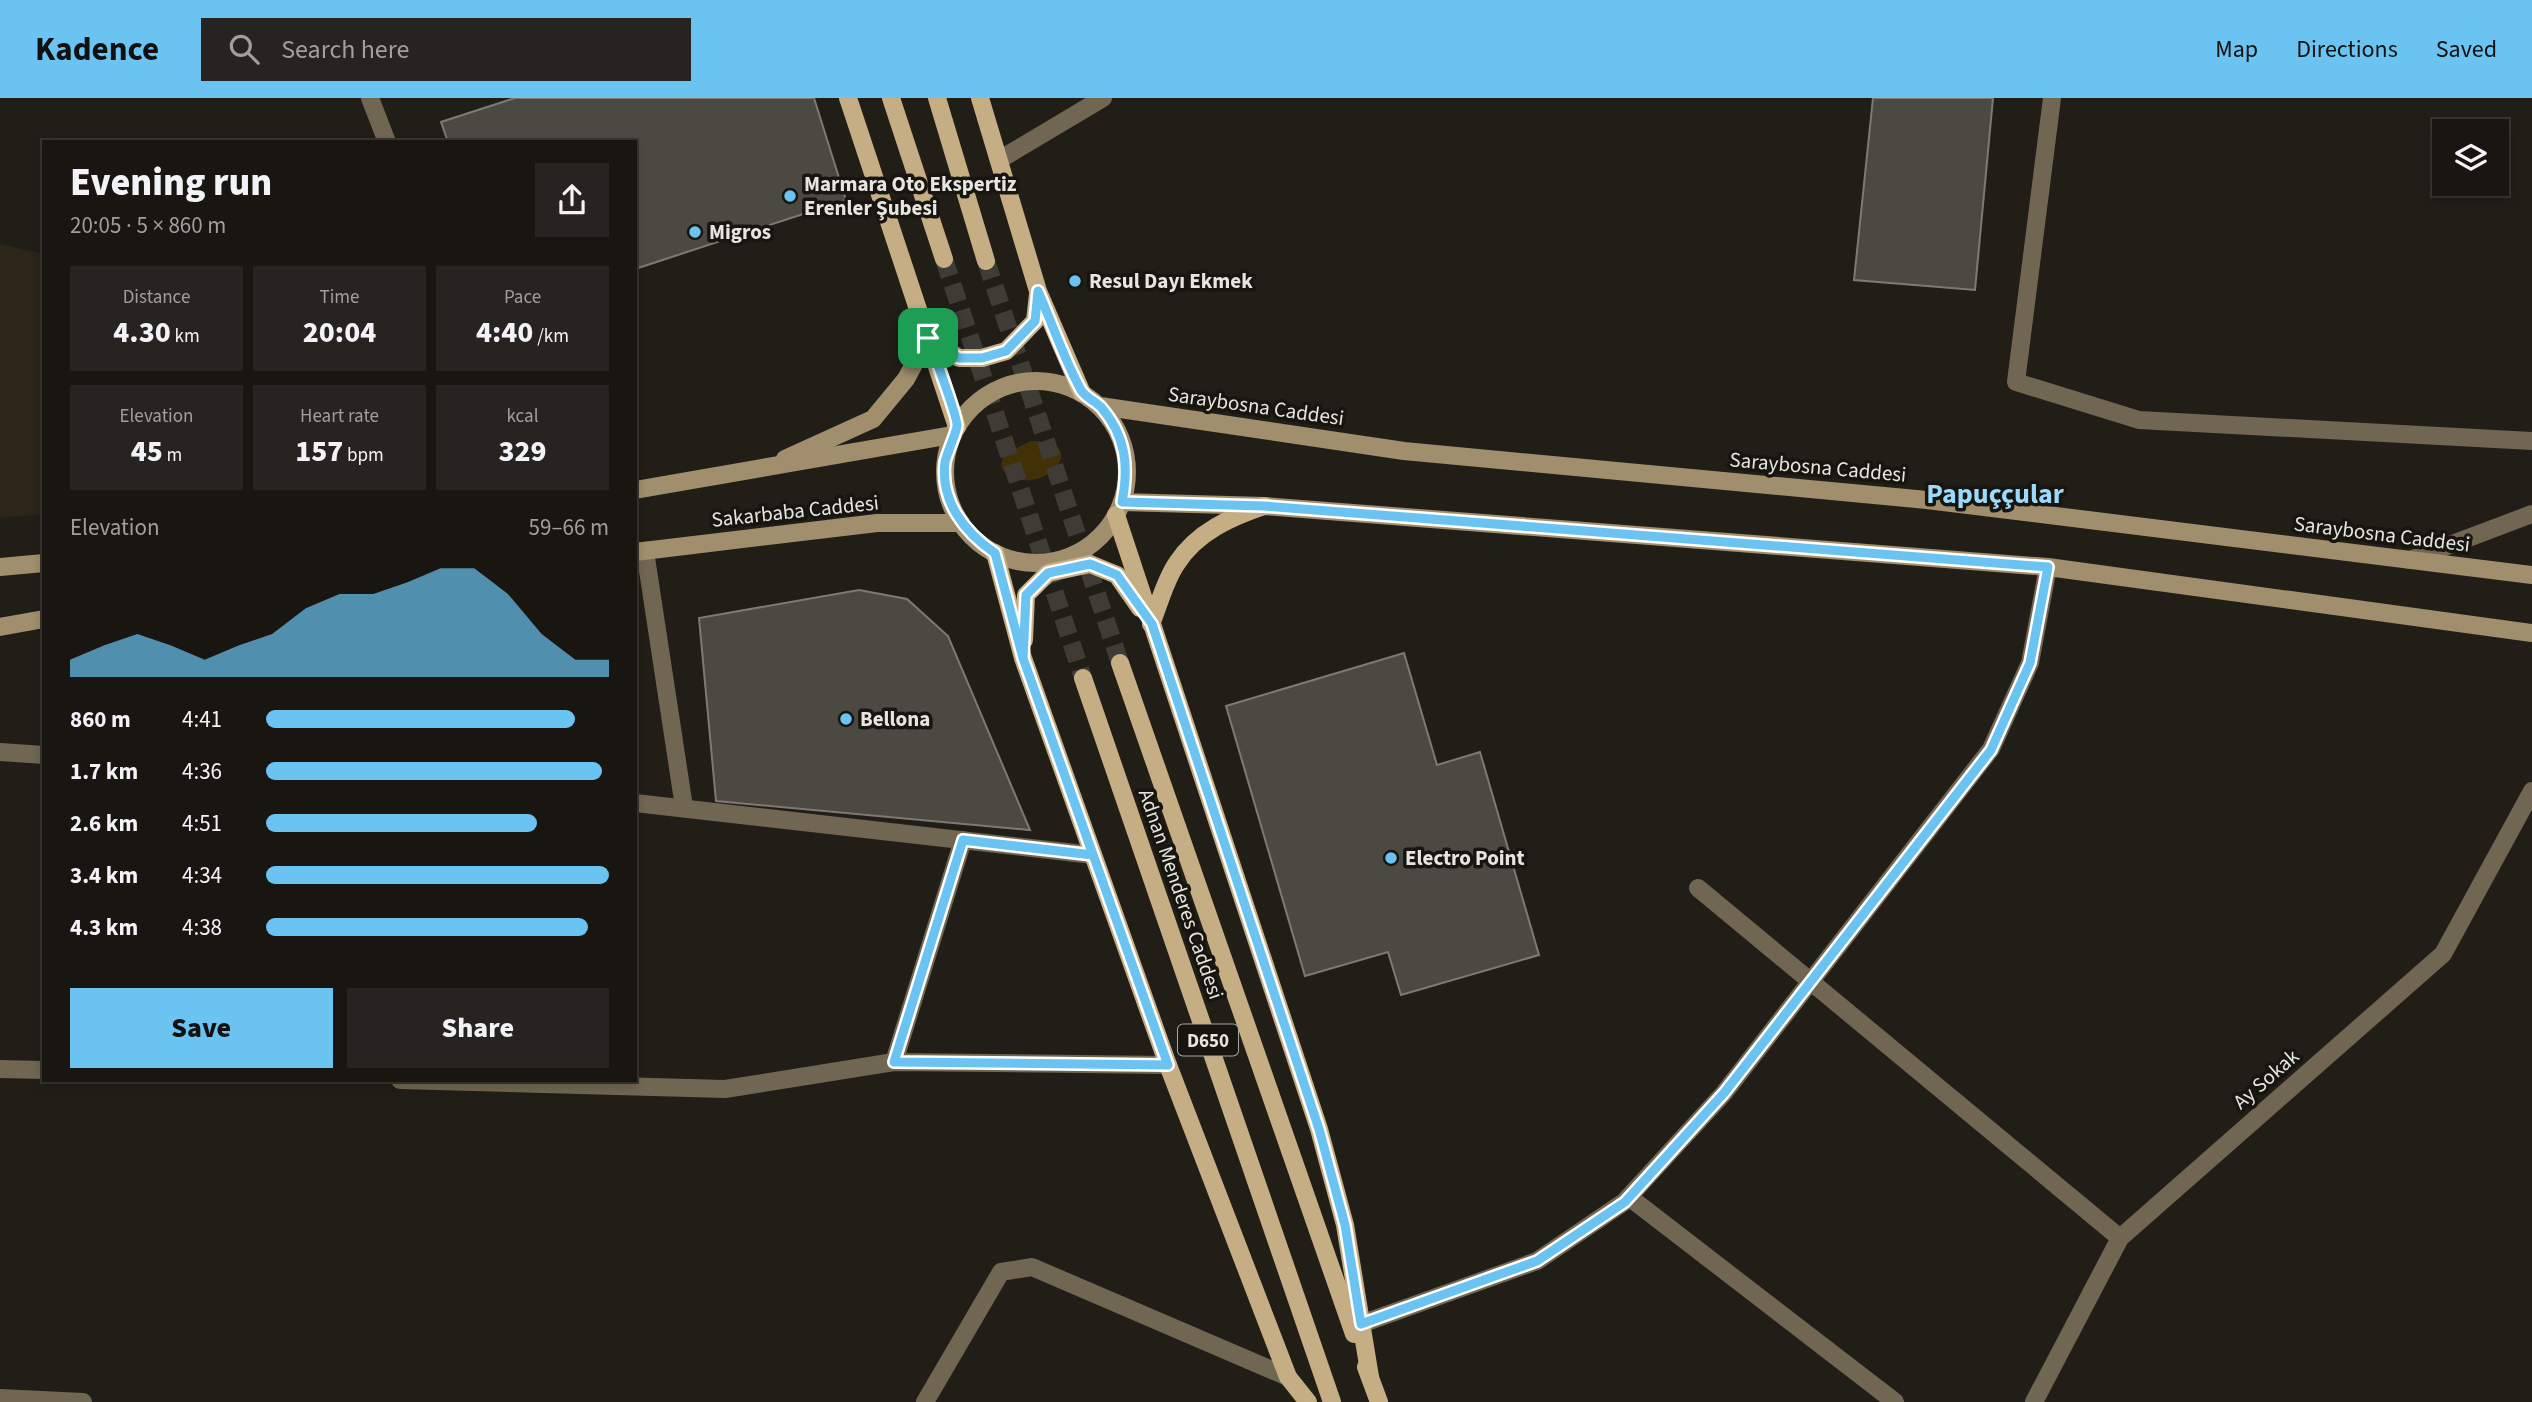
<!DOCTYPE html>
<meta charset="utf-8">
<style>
:root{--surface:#191612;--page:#262320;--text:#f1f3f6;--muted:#9f9f9f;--line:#373532;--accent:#6ac3f1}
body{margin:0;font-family:"Source Sans 3",sans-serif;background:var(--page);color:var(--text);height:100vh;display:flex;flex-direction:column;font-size:26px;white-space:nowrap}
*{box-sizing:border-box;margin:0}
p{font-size:23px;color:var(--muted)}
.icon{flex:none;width:38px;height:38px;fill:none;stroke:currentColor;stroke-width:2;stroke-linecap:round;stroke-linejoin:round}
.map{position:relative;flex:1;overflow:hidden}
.sheet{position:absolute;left:42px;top:42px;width:595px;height:942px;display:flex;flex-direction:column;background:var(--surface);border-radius:0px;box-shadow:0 4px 10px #0003,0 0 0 2px var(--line)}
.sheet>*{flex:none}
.fabs{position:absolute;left:2432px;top:21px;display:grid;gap:14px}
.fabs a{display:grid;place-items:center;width:77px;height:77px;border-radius:0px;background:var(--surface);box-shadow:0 4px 10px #0003,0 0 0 2px var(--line);font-size:35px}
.pin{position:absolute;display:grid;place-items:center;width:60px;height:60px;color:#fff;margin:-30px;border-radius:14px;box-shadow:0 4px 10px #0006}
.round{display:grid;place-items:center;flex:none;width:74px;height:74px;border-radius:0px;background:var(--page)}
.head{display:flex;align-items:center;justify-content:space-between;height:119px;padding:0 28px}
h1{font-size:38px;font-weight:800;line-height:52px}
.stats{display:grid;grid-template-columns:repeat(3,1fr);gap:10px;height:119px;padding:7px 28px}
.stats div{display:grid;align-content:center;border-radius:0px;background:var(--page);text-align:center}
.stats b{font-size:30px;font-weight:800}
.stats small{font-size:19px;font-weight:400}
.stats p{font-size:19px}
.chart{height:196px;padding:14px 28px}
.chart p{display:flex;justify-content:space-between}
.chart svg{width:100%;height:126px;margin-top:7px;fill:var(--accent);opacity:.7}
.action{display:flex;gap:14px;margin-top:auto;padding:14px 28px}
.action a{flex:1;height:80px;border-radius:0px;background:var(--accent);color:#111;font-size:28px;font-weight:800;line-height:80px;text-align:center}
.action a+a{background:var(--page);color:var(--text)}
ul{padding:0 28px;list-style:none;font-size:23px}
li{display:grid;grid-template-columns:112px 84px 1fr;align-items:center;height:52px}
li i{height:18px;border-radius:9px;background:var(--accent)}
header{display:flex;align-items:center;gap:42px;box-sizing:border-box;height:98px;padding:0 35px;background:var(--accent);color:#111}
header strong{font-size:33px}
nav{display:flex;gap:38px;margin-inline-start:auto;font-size:24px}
.search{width:490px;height:63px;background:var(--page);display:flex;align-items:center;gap:18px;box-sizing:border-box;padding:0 24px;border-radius:0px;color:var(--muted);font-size:26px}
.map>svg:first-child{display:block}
.built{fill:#2b251a}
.green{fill:#423007}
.building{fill:#4c4942;stroke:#7d7a73;stroke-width:2}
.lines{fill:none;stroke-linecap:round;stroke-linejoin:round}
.primary-tunnel{stroke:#3f3c36;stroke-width:18;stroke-dasharray:18 9;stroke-linecap:butt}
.street{stroke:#706651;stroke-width:18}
.secondary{stroke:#a08e6d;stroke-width:18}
.primary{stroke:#c5ae83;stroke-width:18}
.route-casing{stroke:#fff;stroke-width:14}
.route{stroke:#6ac3f1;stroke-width:9}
.poi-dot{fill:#6ac3f1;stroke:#17150f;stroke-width:2.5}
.labels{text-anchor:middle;stroke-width:7;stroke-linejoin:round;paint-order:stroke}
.shield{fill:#17150f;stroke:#a9a7a2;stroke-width:2}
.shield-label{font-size:19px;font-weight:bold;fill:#e7e5e1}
.poi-label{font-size:21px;font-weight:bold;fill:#e7e5e1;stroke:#17150f;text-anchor:start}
.street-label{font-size:21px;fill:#e7e5e1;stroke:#17150f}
.district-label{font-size:28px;font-weight:bold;fill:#9bdafd;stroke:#17150f}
</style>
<header>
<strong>Kadence</strong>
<div class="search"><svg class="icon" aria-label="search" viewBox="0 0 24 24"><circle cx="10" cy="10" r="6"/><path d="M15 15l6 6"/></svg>Search here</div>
<nav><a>Map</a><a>Directions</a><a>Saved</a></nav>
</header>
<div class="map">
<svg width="2532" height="1304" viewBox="0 0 2532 1304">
<rect width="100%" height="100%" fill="#211e18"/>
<path class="built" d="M0 146 44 156V416L0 420Z"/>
<path class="green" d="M1031 343C1092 342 1049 398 1007 378L1001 368 1004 356Z"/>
<g class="building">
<path d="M515 0H814L846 102 635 171V44H448L441 24Z"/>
<path d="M1873 0H1993L1975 192 1854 182Z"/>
<path d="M859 492 907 501 948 538 1030 732 716 703 699 520Z"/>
<path d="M1404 555 1437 667 1480 654 1539 857 1401 897 1388 854 1305 878 1226 608Z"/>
</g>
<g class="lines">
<g class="primary-tunnel">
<path d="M944 161 1083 580"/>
<path d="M986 163 1120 565"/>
</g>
<g class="street">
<path d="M370 0 387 44"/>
<path d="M2052 0 2016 284 2139 322 2532 343"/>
<path d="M999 62 1103 0"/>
<path d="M645 453 684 709"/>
<path d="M2410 462 2532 416"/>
<path d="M0 654 44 657"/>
<path d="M635 705 1093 757"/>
<path d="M1698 790 2120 1140"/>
<path d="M894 964 963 742"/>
<path d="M0 971 44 972"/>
<path d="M400 982 725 991 894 964 1168 967"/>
<path d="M1629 1099 1895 1304"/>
<path d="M1361 1226 1537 1163 1624 1104 1724 995 1991 651 2030 565 2048 469"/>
<path d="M0 1300 83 1304"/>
<path d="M925 1304 1001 1174 1032 1169 1288 1279"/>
<path d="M2034 1304 2120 1140 2443 856 2532 693"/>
</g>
<g class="secondary">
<circle cx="1036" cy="374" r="91"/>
<path d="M1100 308 1404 353 1927 402 2532 477"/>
<path d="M785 361 873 321 906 281 928 240"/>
<path d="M635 392 952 337"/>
<path d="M1122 404 1264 408 2048 469 2532 535"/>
<path d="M635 454 877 425H961"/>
<path d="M0 469 44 465"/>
<path d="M0 529 44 521"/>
</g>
<g class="primary">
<path d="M848 0 957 329"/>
<path d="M891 0 944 161"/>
<path d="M937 0 986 163"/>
<path d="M980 0 1038 193 1082 295"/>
<path d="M928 240 959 260H982L1006 253 1035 223 1038 196"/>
<path d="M1116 417 1319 1031 1345 1127 1370 1279"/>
<path d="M995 455 1023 560 1168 967 1288 1279 1308 1304"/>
<path d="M1151 526C1159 507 1165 482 1177 465 1197 434 1231 419 1264 408"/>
<path d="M1024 542 1026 497 1048 475 1090 466 1117 477 1140 510"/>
<path d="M1120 565 1354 1236"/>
<path d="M1083 580 1332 1304"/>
<path d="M1366 1269 1379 1304"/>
</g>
</g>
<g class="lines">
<defs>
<path id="route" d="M928 240C933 254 958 319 957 328 957 333 947 355 945 364 940 403 965 435 995 455L1023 560 1168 967 894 964 963 742 1093 757 1023 560 1026 497 1048 475 1090 466 1117 477 1152 526 1319 1031 1345 1127 1361 1226 1537 1163 1625 1104 1724 995 1991 652 2030 565 2048 469 1264 408 1122 404C1129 368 1126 338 1101 309 1095 303 1085 299 1081 292 1064 261 1052 225 1038 193L1035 223 1006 253 982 260H959L928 240"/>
</defs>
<use href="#route" class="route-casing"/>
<use href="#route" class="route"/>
</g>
<g class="poi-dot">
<circle cx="790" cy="98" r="7"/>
<circle cx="695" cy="134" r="7"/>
<circle cx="1075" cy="183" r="7"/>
<circle cx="846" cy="621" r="7"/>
<circle cx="1391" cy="760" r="7"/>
</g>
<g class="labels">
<rect class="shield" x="1178" y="926.5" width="60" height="31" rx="5"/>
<g class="shield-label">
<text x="1208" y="949">D650</text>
</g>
<g class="poi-label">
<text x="804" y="93">Marmara Oto Ekspertiz<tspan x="804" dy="24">Erenler Şubesi</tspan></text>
<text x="709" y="141">Migros</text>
<text x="1089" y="190">Resul Dayı Ekmek</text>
<text x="860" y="628">Bellona</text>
<text x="1405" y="767">Electro Point</text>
</g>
<g class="street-label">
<text transform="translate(1256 308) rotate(8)" y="7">Saraybosna Caddesi</text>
<text transform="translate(1818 369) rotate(5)" y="7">Saraybosna Caddesi</text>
<text transform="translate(795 413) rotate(-6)" y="7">Sakarbaba Caddesi</text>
<text transform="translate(2382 436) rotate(7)" y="7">Saraybosna Caddesi</text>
<text transform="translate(1181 796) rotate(71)" y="7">Adnan Menderes Caddesi</text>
<text transform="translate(2266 981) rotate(-41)" y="7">Ay Sokak</text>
</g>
<g class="district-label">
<text x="1995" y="405">Papuççular</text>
</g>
</g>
</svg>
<div class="fabs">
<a><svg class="icon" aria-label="layers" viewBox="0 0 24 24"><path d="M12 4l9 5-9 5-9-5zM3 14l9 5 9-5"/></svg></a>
</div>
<div class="pin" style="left:928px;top:240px;background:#1e9e55"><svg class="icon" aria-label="arrive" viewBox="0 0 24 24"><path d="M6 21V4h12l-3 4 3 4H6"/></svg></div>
<section class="sheet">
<div class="head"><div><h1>Evening run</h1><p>20:05 · 5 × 860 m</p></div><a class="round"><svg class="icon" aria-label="share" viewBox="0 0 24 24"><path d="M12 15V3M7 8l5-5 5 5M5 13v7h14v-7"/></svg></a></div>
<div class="stats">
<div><p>Distance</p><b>4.30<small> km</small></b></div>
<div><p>Time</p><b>20:04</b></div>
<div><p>Pace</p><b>4:40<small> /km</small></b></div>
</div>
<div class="stats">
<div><p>Elevation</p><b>45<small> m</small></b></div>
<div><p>Heart rate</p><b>157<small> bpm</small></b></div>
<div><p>kcal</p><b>329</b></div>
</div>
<div class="chart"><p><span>Elevation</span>59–66 m</p>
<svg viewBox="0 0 160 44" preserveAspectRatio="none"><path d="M0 44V38L10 33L20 29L30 33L40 38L50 33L60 29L70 20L80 15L90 15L100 11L110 6L120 6L130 15L140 29L150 38L160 38V44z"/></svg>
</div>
<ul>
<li><b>860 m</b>4:41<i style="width:90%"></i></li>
<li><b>1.7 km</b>4:36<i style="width:98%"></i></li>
<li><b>2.6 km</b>4:51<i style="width:79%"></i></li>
<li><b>3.4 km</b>4:34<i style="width:100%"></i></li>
<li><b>4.3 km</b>4:38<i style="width:94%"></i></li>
</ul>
<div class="action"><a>Save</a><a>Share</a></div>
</section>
</div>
